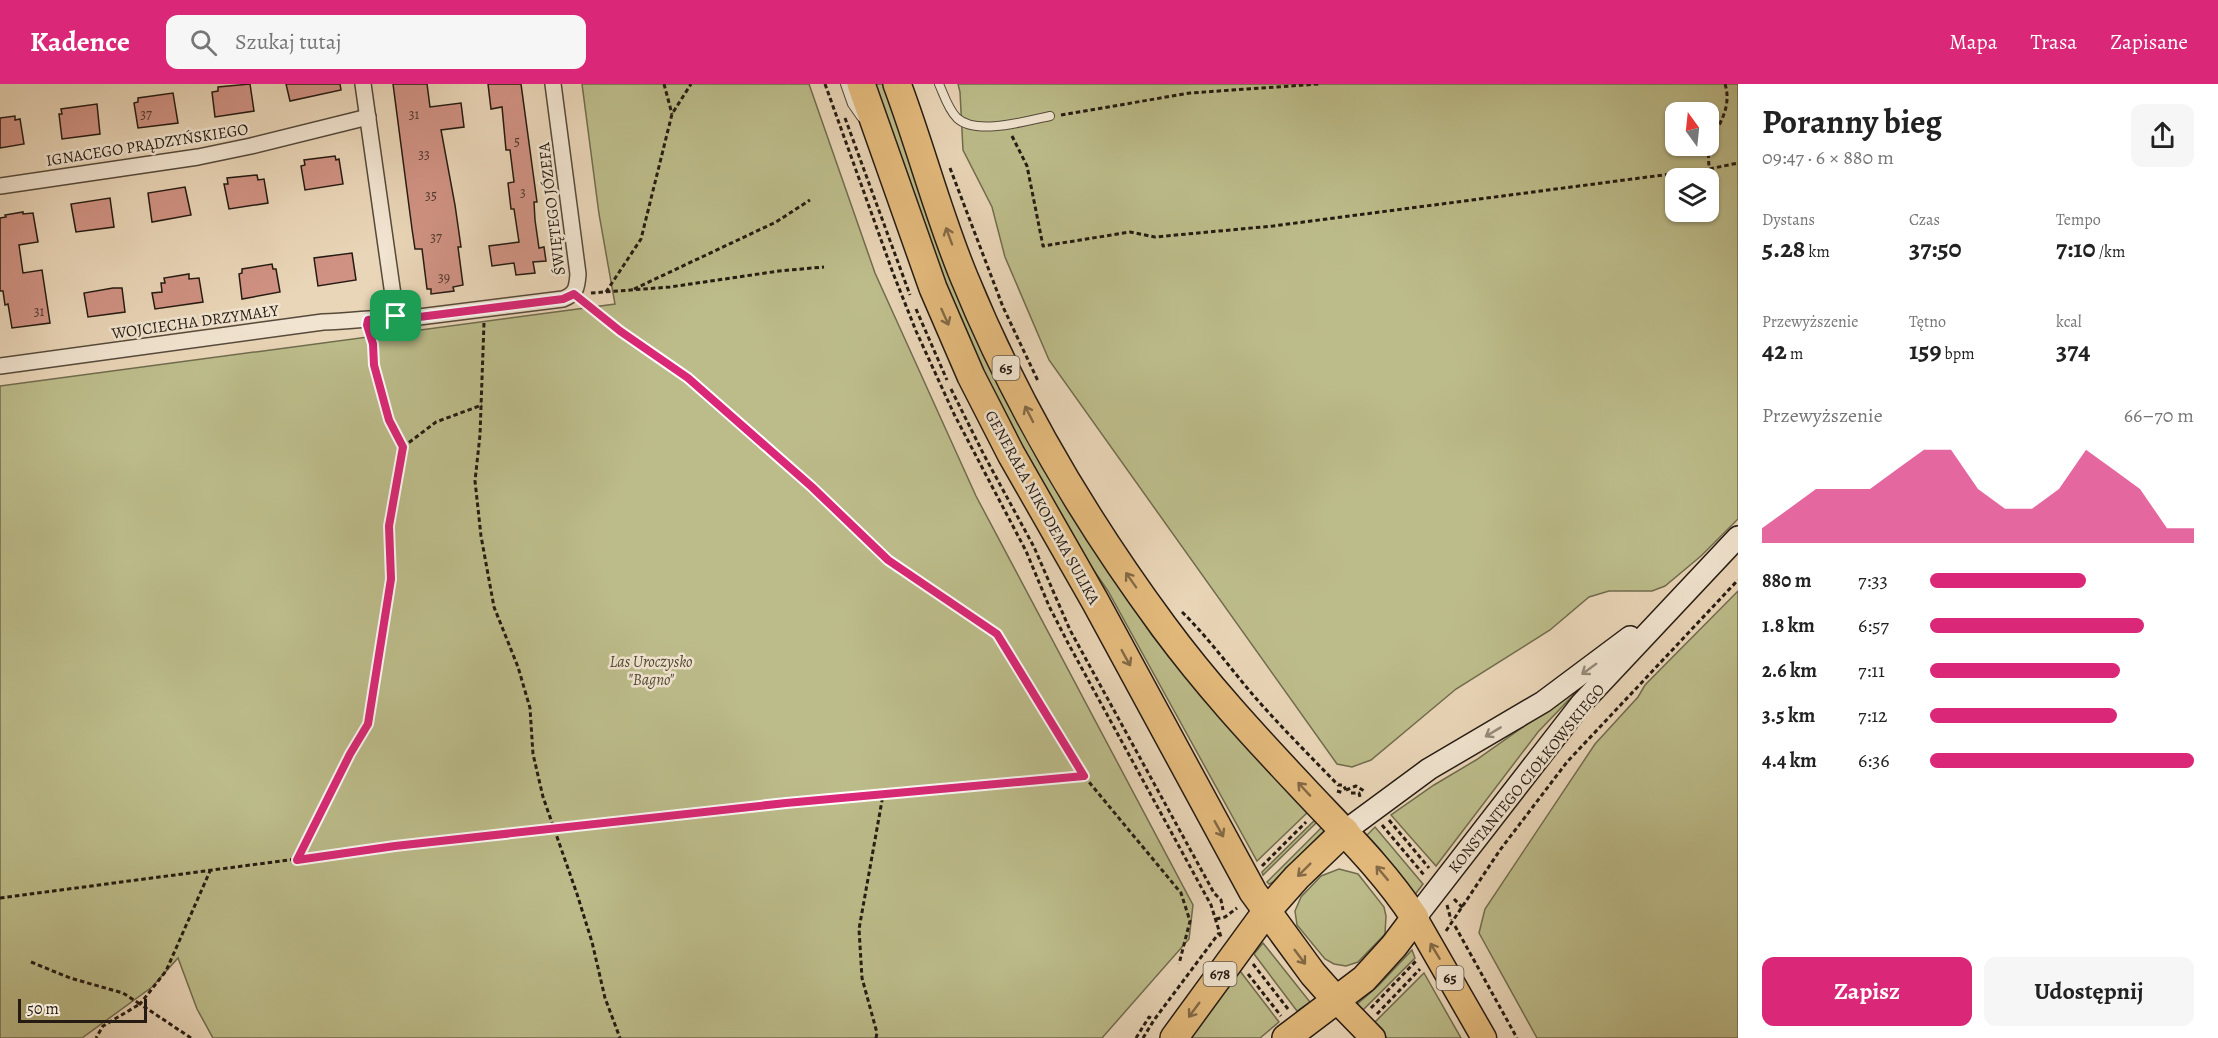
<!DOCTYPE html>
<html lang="pl">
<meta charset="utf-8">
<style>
:root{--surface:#fff;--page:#f6f6f6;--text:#222;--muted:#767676;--accent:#db2777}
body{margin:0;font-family:Alegreya,serif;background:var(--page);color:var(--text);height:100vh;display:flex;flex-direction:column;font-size:22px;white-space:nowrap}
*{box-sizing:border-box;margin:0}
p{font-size:20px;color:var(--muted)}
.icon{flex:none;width:33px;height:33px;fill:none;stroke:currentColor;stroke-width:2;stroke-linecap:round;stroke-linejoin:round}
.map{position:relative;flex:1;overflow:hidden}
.details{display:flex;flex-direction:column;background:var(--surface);width:480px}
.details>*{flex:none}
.needle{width:39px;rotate:345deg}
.buttons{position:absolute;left:1665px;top:18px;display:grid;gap:12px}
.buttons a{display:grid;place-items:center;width:54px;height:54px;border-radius:12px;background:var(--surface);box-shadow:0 2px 4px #0004;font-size:30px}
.scale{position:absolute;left:18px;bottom:15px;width:129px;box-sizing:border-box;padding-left:6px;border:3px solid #251b12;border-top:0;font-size:16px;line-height:21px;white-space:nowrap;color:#251b12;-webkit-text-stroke:4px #f1e4d0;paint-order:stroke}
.pin{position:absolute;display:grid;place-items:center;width:51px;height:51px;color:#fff;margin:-26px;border-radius:12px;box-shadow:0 3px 9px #0006}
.round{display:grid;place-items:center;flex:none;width:63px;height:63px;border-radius:12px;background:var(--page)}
.summary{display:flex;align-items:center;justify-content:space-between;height:102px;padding:0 24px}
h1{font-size:33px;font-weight:700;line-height:45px}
.metrics{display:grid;grid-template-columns:repeat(3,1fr);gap:9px;height:102px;padding:6px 24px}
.metrics div{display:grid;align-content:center}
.metrics b{font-size:26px;font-weight:700}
.metrics small{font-size:16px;font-weight:400}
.metrics p{font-size:16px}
.chart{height:168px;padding:12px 24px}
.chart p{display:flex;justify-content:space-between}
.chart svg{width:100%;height:108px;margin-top:6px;fill:var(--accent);opacity:.7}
.primary-button{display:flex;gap:12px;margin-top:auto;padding:12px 24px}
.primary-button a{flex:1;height:69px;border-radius:12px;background:var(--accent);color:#fff;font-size:24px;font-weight:700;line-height:69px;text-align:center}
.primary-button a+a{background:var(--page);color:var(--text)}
ul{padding:0 24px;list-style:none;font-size:20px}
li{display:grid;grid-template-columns:96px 72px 1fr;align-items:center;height:45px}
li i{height:15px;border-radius:8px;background:var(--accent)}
header{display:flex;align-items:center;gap:36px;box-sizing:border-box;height:84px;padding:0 30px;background:var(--accent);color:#fff}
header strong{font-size:28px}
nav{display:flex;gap:33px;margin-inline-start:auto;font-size:21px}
.search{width:420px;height:54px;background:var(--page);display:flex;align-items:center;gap:15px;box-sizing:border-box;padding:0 21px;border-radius:12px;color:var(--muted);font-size:22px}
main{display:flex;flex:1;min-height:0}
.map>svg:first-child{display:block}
.green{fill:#bcbc8a;stroke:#706c4e;stroke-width:1.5;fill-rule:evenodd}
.building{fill:#d09283;stroke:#251b12;stroke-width:1.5}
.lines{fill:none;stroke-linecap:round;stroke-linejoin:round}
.lane-casing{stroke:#564a3b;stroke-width:10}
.street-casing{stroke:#564a3b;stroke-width:18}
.secondary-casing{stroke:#251b12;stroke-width:24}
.primary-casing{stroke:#251b12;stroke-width:27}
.highway-casing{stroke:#251b12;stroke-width:30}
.path{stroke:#251b12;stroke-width:3;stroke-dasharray:4.5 3;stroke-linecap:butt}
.lane{stroke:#f1e4d0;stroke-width:8}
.street{stroke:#f1e4d0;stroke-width:15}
.secondary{stroke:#f1e4d0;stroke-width:21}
.primary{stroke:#e4ba7c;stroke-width:24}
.highway{stroke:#e4ba7c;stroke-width:27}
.oneway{stroke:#846a47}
.oneway2{stroke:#958a7a}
.route-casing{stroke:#fff;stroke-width:12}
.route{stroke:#db2777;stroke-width:8}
.labels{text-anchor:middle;stroke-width:5;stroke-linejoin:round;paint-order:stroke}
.number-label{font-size:14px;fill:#50392e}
.shield{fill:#f1e4d0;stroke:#62574b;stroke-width:1.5}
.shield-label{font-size:15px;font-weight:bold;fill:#251b12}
.street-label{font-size:16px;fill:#251b12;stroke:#f1e4d0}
.park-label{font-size:16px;font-style:italic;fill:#524b36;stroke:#f1e4d0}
</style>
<header>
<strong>Kadence</strong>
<div class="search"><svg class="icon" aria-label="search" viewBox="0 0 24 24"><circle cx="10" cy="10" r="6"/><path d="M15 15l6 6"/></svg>Szukaj tutaj</div>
<nav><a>Mapa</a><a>Trasa</a><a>Zapisane</a></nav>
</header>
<main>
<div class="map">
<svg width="1738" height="954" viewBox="0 0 1738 954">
<rect width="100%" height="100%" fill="#e9d5b7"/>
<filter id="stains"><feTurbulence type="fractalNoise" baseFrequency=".00333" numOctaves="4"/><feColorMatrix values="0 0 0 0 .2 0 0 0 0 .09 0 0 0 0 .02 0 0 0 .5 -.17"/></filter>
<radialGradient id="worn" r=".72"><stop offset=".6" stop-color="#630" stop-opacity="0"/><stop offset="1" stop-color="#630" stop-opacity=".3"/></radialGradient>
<g class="green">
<path d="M582 0H809L875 189 976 412 1193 821 1189 855 1102 954H213L197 925 178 874 152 903 82 954H0V302L615 220 599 130Z"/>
<path d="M872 0H883L935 147 975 245 1021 344 1060 411 1152 551 1207 619 1309 727 1257 777 1108 507 1066 446 988 301 944 199Z"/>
<path d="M958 0H1738V435L1701 472 1665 502 1652 507H1609L1589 513 1550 546 1456 605 1371 676 1352 683 1337 680 1049 276 1005 173 992 123 963 66 960 8ZM1676 28H1708V62H1676ZM1676 94H1708V128H1676Z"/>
<path d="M1738 507V954H1537L1479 849 1485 825 1595 660 1638 613 1645 601Z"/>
<path d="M1583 601 1538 648 1436 782 1391 731 1434 701 1476 676Z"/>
<path d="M1317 734 1318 737 1263 791 1262 788Z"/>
<path d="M1323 742 1326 745 1273 798 1269 800 1267 798Z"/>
<path d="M1375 743 1423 800 1414 812 1365 753Z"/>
<path d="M1339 785 1358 790 1384 823 1386 832 1385 850 1358 878 1346 882 1334 880 1325 875 1297 841 1295 827 1301 813 1321 792Z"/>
<path d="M1263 859 1310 918 1297 927 1254 870Z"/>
<path d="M1412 866 1415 874 1361 928 1355 922 1378 902Z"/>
<path d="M1240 887 1279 938 1260 954H1190Z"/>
<path d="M1424 889 1461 954H1387L1373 940Z"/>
</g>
<g class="building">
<path d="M250 0 254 27 215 33 212 8 218 7V3Z"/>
<path d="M286 0H340L341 6 290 17Z"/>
<path d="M393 0H427L430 23 461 19 464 43 441 46 455 121 461 163H458L463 201 453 203 454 207 431 210V205H427L422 165H415L412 145Z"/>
<path d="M488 0H521L537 118H534L535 136 539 164 544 163 546 177 533 178 535 189 516 191 514 179 492 182 489 162 519 158 514 125H511L508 99 514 98 510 66H506L502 23 491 25Z"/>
<path d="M173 9 178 39 138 44 134 19 138 18V14Z"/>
<path d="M97 20 100 50 62 55 59 30H62L61 25Z"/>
<path d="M15 32V36L20 35 24 60 0 64V34Z"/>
<path d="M335 72 336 76 339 75 343 100 305 106 301 82 305 81 304 76Z"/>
<path d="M257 91 258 96 264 95 268 119 229 125 224 100H228L227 94Z"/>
<path d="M185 103 191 131 152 138 148 109Z"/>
<path d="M110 114 114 143 76 148 71 120Z"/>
<path d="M23 128V130L33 129 38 158 19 161 23 189 42 186 50 239 12 244 8 220 5 221 3 207H0V134L6 133 5 131Z"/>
<path d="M352 169 356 196 318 202 314 174Z"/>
<path d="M272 180 273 185H276L280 208 242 215 239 190 242 189V185Z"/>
<path d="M189 190V195L199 194 203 218 155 225 152 209 162 208 161 199H165L164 194Z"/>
<path d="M113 204H122L125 228 88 233 84 209Z"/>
</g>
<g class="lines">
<defs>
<g id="lane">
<path d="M845 0 852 20 861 33"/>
<path d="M939 0C944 11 948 25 957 34 976 52 1026 37 1050 32"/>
</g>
<g id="street">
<path d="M363 0 396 232"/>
<path d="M0 102 198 73 251 62 368 33"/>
<path d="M0 282 323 238C355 237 387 232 419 233L563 215C576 210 577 204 578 190L553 0"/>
</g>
<g id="secondary">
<path d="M1345 747 1429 685 1543 618 1630 553"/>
<path d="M1415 834 1581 620 1738 453"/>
</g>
<g id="primary">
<path d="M1415 834 1484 954"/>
<path d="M1337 917 1373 954"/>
</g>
<g id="highway">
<path d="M861 0 933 204 971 292 1011 370 1095 517 1253 808 1313 890 1337 917"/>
<path d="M897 0C921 64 938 130 964 193 1015 318 1085 436 1164 543 1206 600 1253 651 1301 702 1341 745 1383 785 1415 834L1394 862 1364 895 1286 954"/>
<path d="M1174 954 1266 828 1297 793 1345 747"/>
</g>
</defs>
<use href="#lane" class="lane-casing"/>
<use href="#street" class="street-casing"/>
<use href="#secondary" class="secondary-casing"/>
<use href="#primary" class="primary-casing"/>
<use href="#highway" class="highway-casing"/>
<g class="path">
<path d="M664 0 672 30"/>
<path d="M825 0 893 189 916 247 954 330 1026 467 1049 522 1068 559 1211 821 1221 853"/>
<path d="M1061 31 1190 9 1319 0"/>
<path d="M845 34 910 211"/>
<path d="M1012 52 1027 82 1043 162 1130 148 1155 153 1273 142 1709 85 1738 79"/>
<path d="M1708 60C1720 41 1732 22 1725 0"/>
<path d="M1708 62 1709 85"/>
<path d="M950 84 1003 223 1038 297"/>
<path d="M634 205 776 138 810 116"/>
<path d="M606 208 641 155 672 30 691 0"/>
<path d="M591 209 670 203 779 187 824 183"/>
<path d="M585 218 620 247 688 294 812 403 888 476 997 550 1084 692 1181 809 1190 837 1179 880"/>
<path d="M916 225 947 296"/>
<path d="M484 239 480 351 475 397 481 452 494 523 518 583 530 624 533 670 543 713 577 810 592 858 605 914 620 954"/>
<path d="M951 305 984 371 1034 463 1070 546 1214 809 1221 816 1223 826"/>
<path d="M403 363 436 338 482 321"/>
<path d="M1182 528C1211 556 1234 590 1261 620 1286 648 1312 674 1338 701H1343L1346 706"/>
<path d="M1346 706 1356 702 1366 708"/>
<path d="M1337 707 1344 709"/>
<path d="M1351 709H1359L1360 713"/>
<path d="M1389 736 1429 784"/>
<path d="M1382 741 1424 791"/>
<path d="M297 776 367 640 391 495 389 442 403 363 389 336 374 281 373 260 370 249"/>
<path d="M1262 782 1306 738"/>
<path d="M0 814 395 762 786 719 1084 692"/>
<path d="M1454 815 1463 824"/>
<path d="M1447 821 1451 836"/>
<path d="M1216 835 1225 833 1237 824"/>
<path d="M1455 842 1517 954"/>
<path d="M1446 847 1500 766 1567 678 1738 496"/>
<path d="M31 878 70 894 123 909 140 920 103 942 96 954"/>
<path d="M1253 880 1288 925"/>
<path d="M1248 890 1281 932"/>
<path d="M1371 924 1416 877"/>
<path d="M1377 930 1420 885"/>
<path d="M191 954 140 920 166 887 210 787"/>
<path d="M876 954 877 949 862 894 859 845 883 711"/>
<path d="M1136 954 1149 933 1151 934"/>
<path d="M1143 954 1154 936 1219 849"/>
</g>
<use href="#lane" class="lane"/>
<use href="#street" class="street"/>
<use href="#secondary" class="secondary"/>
<use href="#primary" class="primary"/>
<use href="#highway" class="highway"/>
</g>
<defs><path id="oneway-shaft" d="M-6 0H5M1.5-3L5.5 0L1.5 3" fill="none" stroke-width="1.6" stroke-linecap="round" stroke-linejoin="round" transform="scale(1.5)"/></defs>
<g class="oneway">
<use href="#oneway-shaft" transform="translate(949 152) rotate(-110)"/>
<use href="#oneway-shaft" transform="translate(945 233) rotate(66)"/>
<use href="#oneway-shaft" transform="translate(1029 330) rotate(-117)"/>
<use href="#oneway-shaft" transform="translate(1131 496) rotate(-125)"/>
<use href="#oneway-shaft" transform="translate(1126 574) rotate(61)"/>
<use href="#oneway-shaft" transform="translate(1304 705) rotate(-133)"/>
<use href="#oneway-shaft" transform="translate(1219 745) rotate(61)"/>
<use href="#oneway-shaft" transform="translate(1304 786) rotate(135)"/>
<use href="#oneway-shaft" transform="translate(1382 789) rotate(-130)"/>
<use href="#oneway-shaft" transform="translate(1435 867) rotate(-121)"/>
<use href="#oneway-shaft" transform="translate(1300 873) rotate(53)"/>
<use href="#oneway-shaft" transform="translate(1194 926) rotate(126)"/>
</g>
<g class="oneway2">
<use href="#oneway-shaft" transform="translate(1589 585) rotate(144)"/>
<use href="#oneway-shaft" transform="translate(1493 648) rotate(149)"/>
</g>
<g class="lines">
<defs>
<path id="route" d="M574 210 620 247 688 294 812 403 888 476 997 550 1084 692 786 719 395 762 297 776 350 670 368 640 391 495 389 442 403 363 389 336 374 281 373 260 367 241 368 236 396 232 419 233 563 215Z"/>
</defs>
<use href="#route" class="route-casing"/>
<use href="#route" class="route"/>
</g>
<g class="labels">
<g class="number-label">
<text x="146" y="35">37</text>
<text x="414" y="35">31</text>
<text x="517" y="62">5</text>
<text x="424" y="75">33</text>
<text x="523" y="113">3</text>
<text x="431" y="116">35</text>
<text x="436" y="158">37</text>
<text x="444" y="198">39</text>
<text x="39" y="232">31</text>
</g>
<g class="shield">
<rect x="992.5" y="272" width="27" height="24" rx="4.5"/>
<rect x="1203.5" y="878" width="33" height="24" rx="4.5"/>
<rect x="1436.5" y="882" width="27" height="24" rx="4.5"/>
</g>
<g class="shield-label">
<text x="1006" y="289">65</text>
<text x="1220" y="895">678</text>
<text x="1450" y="899">65</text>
</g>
<g class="street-label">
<text transform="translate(147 60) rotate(-9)" y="6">IGNACEGO PRĄDZYŃSKIEGO</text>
<text transform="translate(551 125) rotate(-97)" y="6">ŚWIĘTEGO JÓZEFA</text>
<text transform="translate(195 237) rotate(-8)" y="6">WOJCIECHA DRZYMAŁY</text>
<text transform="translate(1043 423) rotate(61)" y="6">GENERAŁA NIKODEMA SULIKA</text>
<text transform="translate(1526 694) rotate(-51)" y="6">KONSTANTEGO CIOŁKOWSKIEGO</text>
</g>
<g class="park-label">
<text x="651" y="583">Las Uroczysko<tspan x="651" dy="18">"Bagno"</tspan></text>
</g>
</g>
<rect width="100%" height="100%" filter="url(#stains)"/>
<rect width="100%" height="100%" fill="url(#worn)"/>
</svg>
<div class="buttons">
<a><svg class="needle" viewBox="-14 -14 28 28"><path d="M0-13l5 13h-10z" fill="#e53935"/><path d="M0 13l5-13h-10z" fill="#767676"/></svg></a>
<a><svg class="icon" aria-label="layers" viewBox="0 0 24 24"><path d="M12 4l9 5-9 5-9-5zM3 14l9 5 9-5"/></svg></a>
</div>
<div class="scale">50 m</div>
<div class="pin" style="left:396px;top:232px;background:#1e9e55"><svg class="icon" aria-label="arrive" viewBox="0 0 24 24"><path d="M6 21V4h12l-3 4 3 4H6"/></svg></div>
</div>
<section class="details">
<div class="summary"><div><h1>Poranny bieg</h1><p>09:47 · 6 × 880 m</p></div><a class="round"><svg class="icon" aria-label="share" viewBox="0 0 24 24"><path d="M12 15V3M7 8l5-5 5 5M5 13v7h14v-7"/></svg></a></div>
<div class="metrics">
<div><p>Dystans</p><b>5.28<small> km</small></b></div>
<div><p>Czas</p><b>37:50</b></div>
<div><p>Tempo</p><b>7:10<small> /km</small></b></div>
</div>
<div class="metrics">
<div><p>Przewyższenie</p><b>42<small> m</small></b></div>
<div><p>Tętno</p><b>159<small> bpm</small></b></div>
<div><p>kcal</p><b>374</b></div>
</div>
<div class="chart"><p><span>Przewyższenie</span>66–70 m</p>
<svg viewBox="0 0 160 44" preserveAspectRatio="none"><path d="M0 44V38L10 30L20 22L30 22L40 22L50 14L60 6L70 6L80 22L90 30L100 30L110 22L120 6L130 14L140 22L150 38L160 38V44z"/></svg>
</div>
<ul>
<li><b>880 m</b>7:33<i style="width:59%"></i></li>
<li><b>1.8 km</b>6:57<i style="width:81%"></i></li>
<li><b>2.6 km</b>7:11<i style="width:72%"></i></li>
<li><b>3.5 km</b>7:12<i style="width:71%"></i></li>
<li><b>4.4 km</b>6:36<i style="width:100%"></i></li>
</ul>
<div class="primary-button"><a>Zapisz</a><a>Udostępnij</a></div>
</section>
</main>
